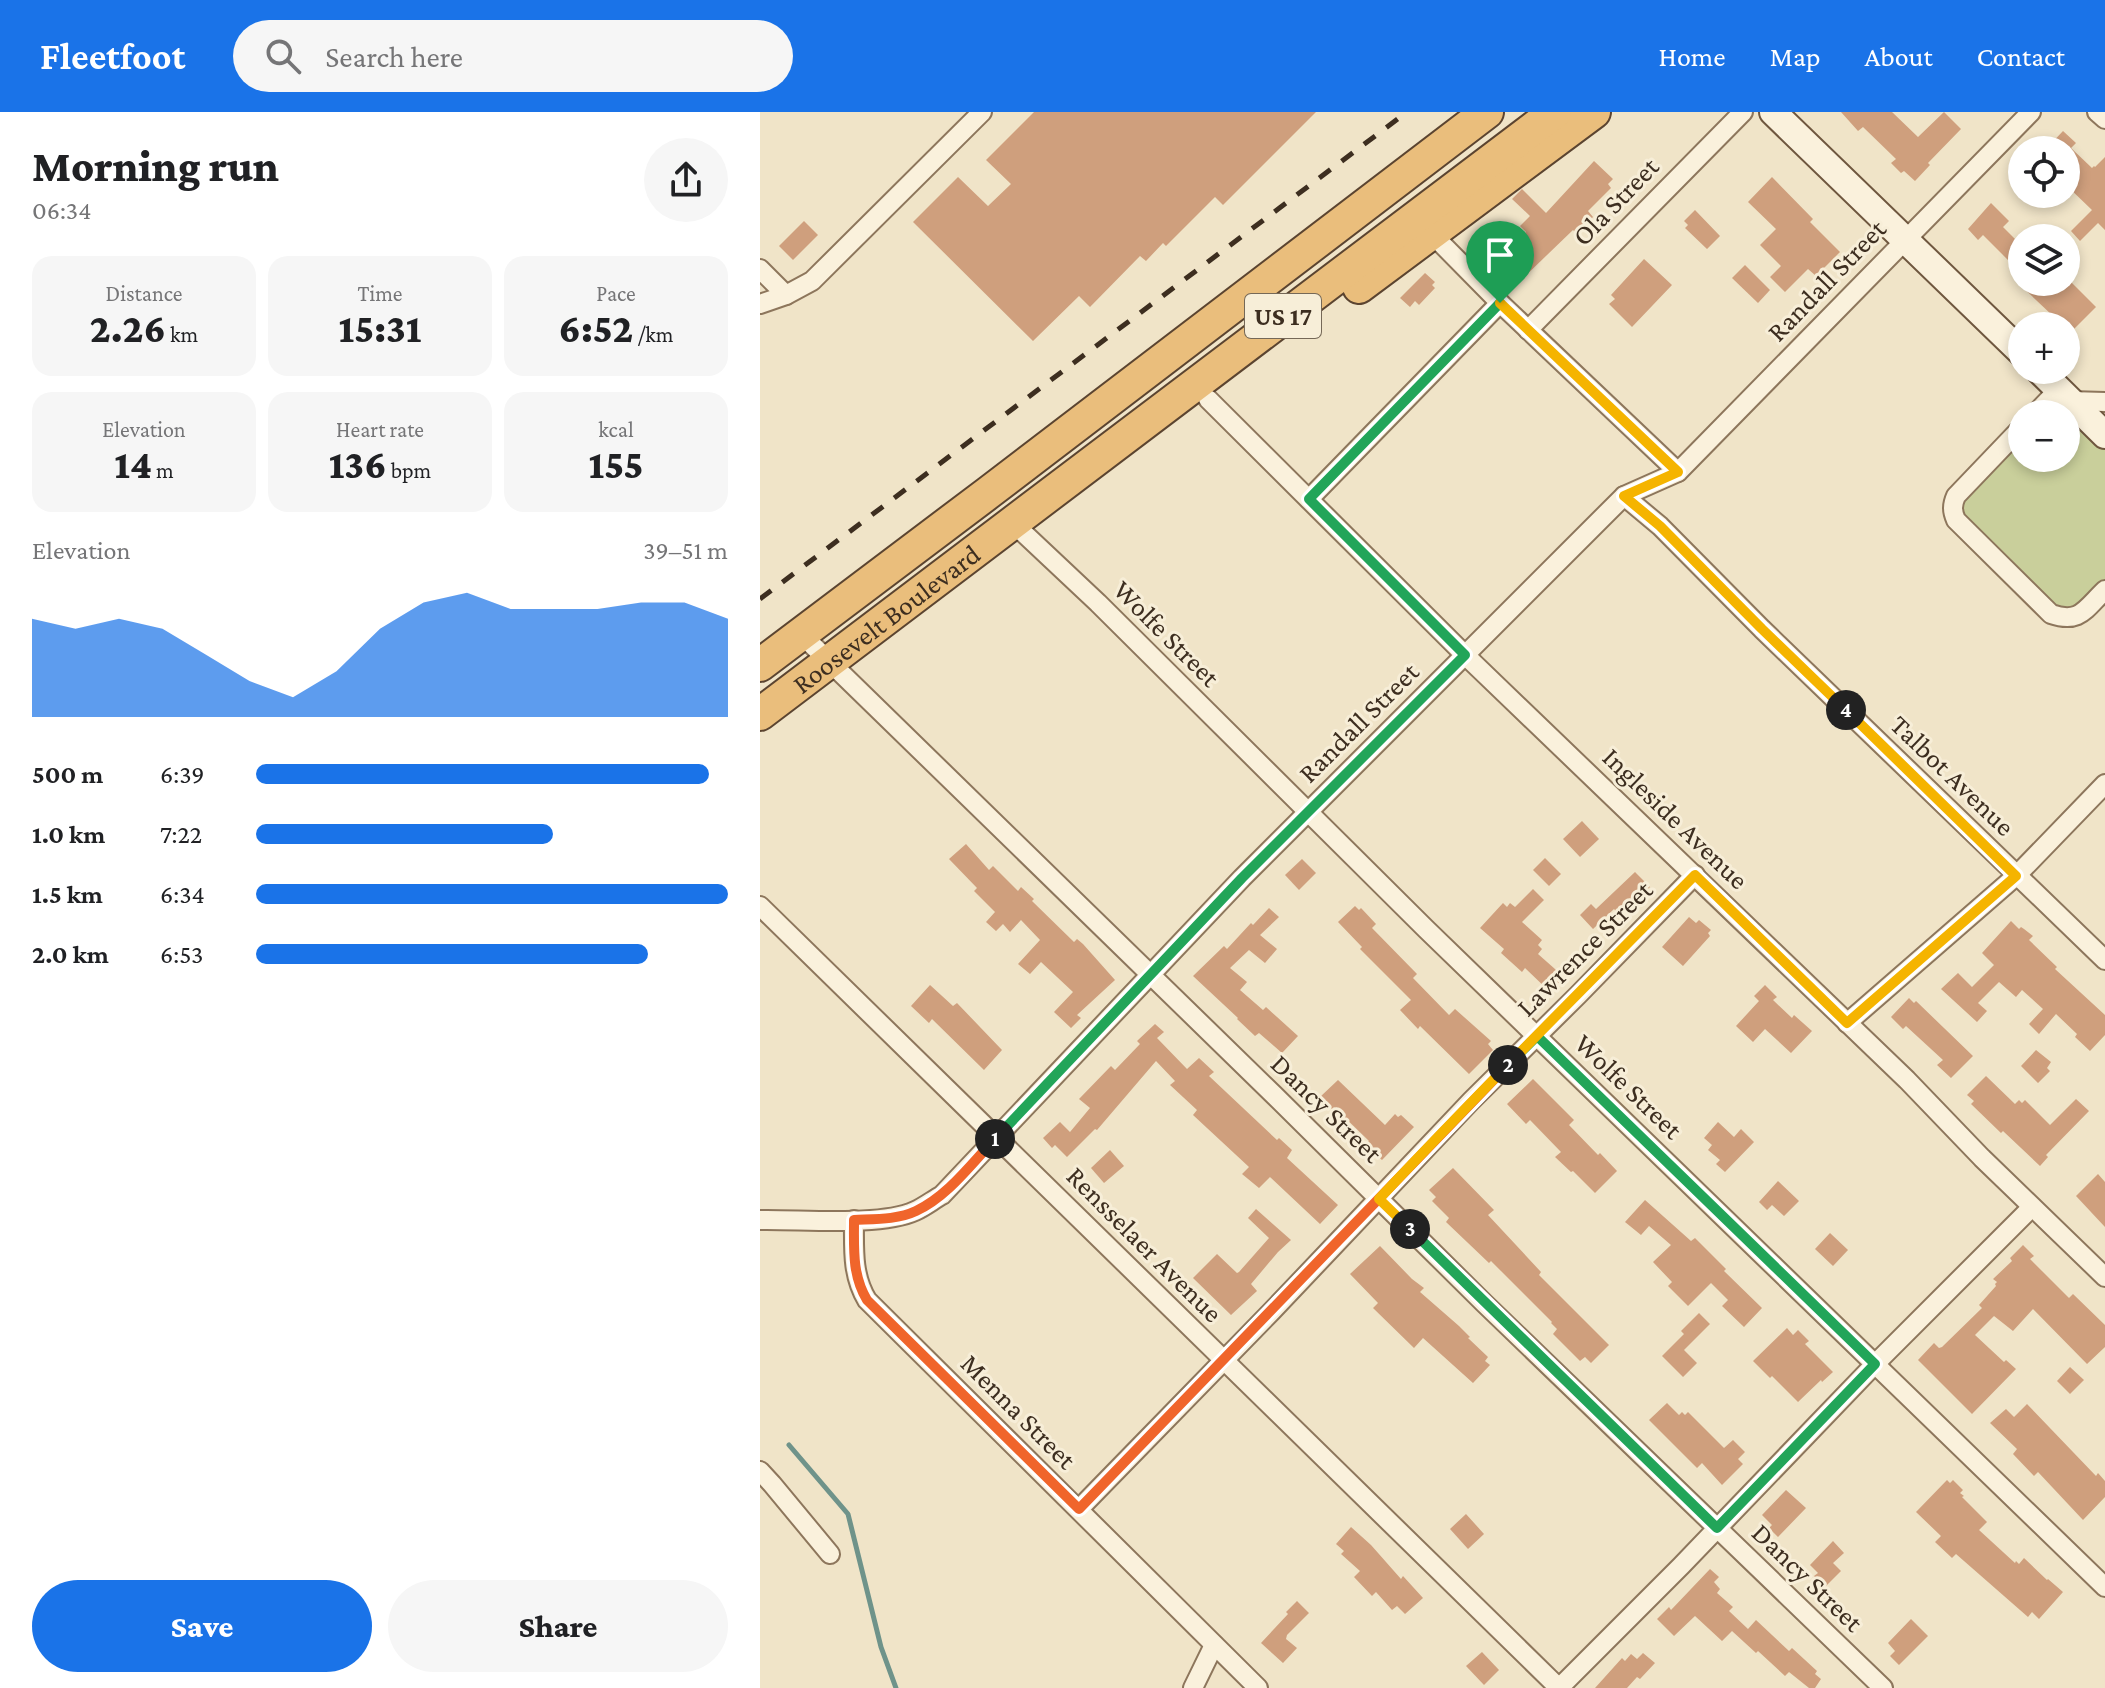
<!DOCTYPE html>
<meta charset="utf-8">
<style>
:root{--surface:#fff;--page:#f6f6f6;--text:#202124;--muted:#757577;--accent:#1a73e8}
body{margin:0;font-family:"Crimson Pro",serif;background:var(--page);color:var(--text);height:100vh;display:flex;flex-direction:column;font-size:30px;white-space:nowrap}
*{box-sizing:border-box;margin:0}
p{font-size:26px;color:var(--muted)}
.icon{flex:none;width:44px;height:44px;fill:none;stroke:currentColor;stroke-width:2;stroke-linecap:round;stroke-linejoin:round}
.map{position:relative;flex:1;overflow:hidden}
.sheet{display:flex;flex-direction:column;background:var(--surface);width:760px}
.sheet>*{flex:none}
.tools{position:absolute;left:1248px;top:24px;display:grid;gap:16px}
.tools a{display:grid;place-items:center;width:72px;height:72px;border-radius:50%;background:var(--surface);box-shadow:0 4px 12px #0003;font-size:40px}
.pin{position:absolute;display:grid;place-items:center;width:68px;height:68px;color:#fff;margin:-82px -34px;border-radius:50% 50% 50% 0;rotate:-45deg;box-shadow:0 0 8px #0007}
.pin .icon{rotate:45deg}
.km{position:absolute;width:40px;height:40px;margin:-20px;border-radius:50%;background:#222;color:#fff;font-size:22px;line-height:40px;text-align:center}
.round{display:grid;place-items:center;flex:none;width:84px;height:84px;border-radius:42px;background:var(--page)}
.summary{display:flex;align-items:center;justify-content:space-between;height:136px;padding:0 32px}
h1{font-size:44px;font-weight:800;line-height:60px}
.figures{display:grid;grid-template-columns:repeat(3,1fr);gap:12px;height:136px;padding:8px 32px}
.figures div{display:grid;align-content:center;border-radius:20px;background:var(--page);text-align:center}
.figures b{font-size:40px;font-weight:800}
.figures small{font-size:22px;font-weight:400}
.figures p{font-size:22px}
.chart{height:224px;padding:16px 32px}
.chart p{display:flex;justify-content:space-between}
.chart svg{width:100%;height:144px;margin-top:8px;fill:var(--accent);opacity:.7}
.cta{display:flex;gap:16px;margin-top:auto;padding:16px 32px}
.cta a{flex:1;height:92px;border-radius:48px;background:var(--accent);color:#fff;font-size:32px;font-weight:800;line-height:92px;text-align:center}
.cta a+a{background:var(--page);color:var(--text)}
ul{padding:0 32px;list-style:none;font-size:26px}
li{display:grid;grid-template-columns:128px 96px 1fr;align-items:center;height:60px}
li i{height:20px;border-radius:10px;background:var(--accent)}
header{display:flex;align-items:center;gap:48px;box-sizing:border-box;height:112px;padding:0 40px;background:var(--accent);color:#fff}
header strong{font-size:38px}
nav{display:flex;gap:44px;margin-inline-start:auto;font-size:28px}
.search{width:560px;height:72px;background:var(--page);display:flex;align-items:center;gap:20px;box-sizing:border-box;padding:0 28px;border-radius:44px;color:var(--muted);font-size:30px}
main{display:flex;flex:1;min-height:0}
.map>svg:first-child{display:block}
.green{fill:#c9cf9b}
.lines{fill:none;stroke-linecap:round;stroke-linejoin:round}
.stream{stroke:#6f938a;stroke-width:5}
.building{fill:#cf9f7d}
.minor-casing{stroke:#8d765c;stroke-width:22}
.secondary-casing{stroke:#6f573f;stroke-width:30}
.trunk-casing{stroke:#5b4430;stroke-width:36}
.minor{stroke:#faf1dc;stroke-width:18}
.secondary{stroke:#faf1dc;stroke-width:26}
.trunk{stroke:#eabe7c;stroke-width:32}
.rail{stroke:#3d2e20;stroke-width:5;stroke-dasharray:14 14;stroke-linecap:butt}
.split-1-casing{stroke:#fff;stroke-width:16}
.split-2-casing{stroke:#fff;stroke-width:16}
.split-3-casing{stroke:#fff;stroke-width:16}
.split-4-casing{stroke:#fff;stroke-width:16}
.split-5-casing{stroke:#fff;stroke-width:16}
.split-1{stroke:#22a559;stroke-width:10}
.split-2{stroke:#f0652b;stroke-width:10}
.split-3{stroke:#22a559;stroke-width:10}
.split-4{stroke:#f5b400;stroke-width:10}
.split-5{stroke:#f5b400;stroke-width:10}
.labels{text-anchor:middle;stroke-width:6;stroke-linejoin:round;paint-order:stroke}
.shield{fill:#f7eed8;stroke:#756857;stroke-width:2}
.shield-label{font-size:26px;font-weight:bold;fill:#3d2e20}
.street-label{font-size:28px;fill:#3d2e20;stroke:#f7eed8}
</style>
<header>
<strong>Fleetfoot</strong>
<div class="search"><svg class="icon" aria-label="search" viewBox="0 0 24 24"><circle cx="10" cy="10" r="6"/><path d="M15 15l6 6"/></svg>Search here</div>
<nav><a>Home</a><a>Map</a><a>About</a><a>Contact</a></nav>
</header>
<main>
<section class="sheet">
<div class="summary"><div><h1>Morning run</h1><p>06:34</p></div><a class="round"><svg class="icon" aria-label="share" viewBox="0 0 24 24"><path d="M12 15V3M7 8l5-5 5 5M5 13v7h14v-7"/></svg></a></div>
<div class="figures">
<div><p>Distance</p><b>2.26<small> km</small></b></div>
<div><p>Time</p><b>15:31</b></div>
<div><p>Pace</p><b>6:52<small> /km</small></b></div>
</div>
<div class="figures">
<div><p>Elevation</p><b>14<small> m</small></b></div>
<div><p>Heart rate</p><b>136<small> bpm</small></b></div>
<div><p>kcal</p><b>155</b></div>
</div>
<div class="chart"><p><span>Elevation</span>39–51 m</p>
<svg viewBox="0 0 160 44" preserveAspectRatio="none"><path d="M0 44V14L10 17L20 14L30 17L40 25L50 33L60 38L70 30L80 17L90 9L100 6L110 11L120 11L130 11L140 9L150 9L160 14V44z"/></svg>
</div>
<ul>
<li><b>500 m</b>6:39<i style="width:96%"></i></li>
<li><b>1.0 km</b>7:22<i style="width:63%"></i></li>
<li><b>1.5 km</b>6:34<i style="width:100%"></i></li>
<li><b>2.0 km</b>6:53<i style="width:83%"></i></li>
</ul>
<div class="cta"><a>Save</a><a>Share</a></div>
</section>
<div class="map">
<svg width="1345" height="1576" viewBox="0 0 1345 1576">
<rect width="100%" height="100%" fill="#f0e4c8"/>
<path class="green" d="M1298 289 1345 336V468L1307 507 1196 396 1262 327V346H1306V302H1286Z"/>
<g class="lines">
<path class="stream" d="M29 1333 88 1402 121 1535 136 1576"/>
</g>
<g class="building">
<path d="M274 0H556L463 93 455 85 406 134 403 131 386 149 380 144 330 195 319 184 273 229 153 110 198 65 228 94 251 72 226 48Z"/>
<path d="M1081 0H1132L1158 25 1184 0 1201 17 1168 51 1170 53 1155 69 1144 59 1141 61 1131 51 1136 47 1103 15 1098 19Z"/>
<path d="M1303 19 1316 31 1311 36 1332 56 1334 54 1335 55 1345 45V118L1338 111 1320 129 1311 119 1332 98 1306 73V38H1285Z"/>
<path d="M834 49 853 67 848 72 851 76 828 99 833 105 817 122 813 118 760 169 743 152 748 146 744 142 766 120 760 114 770 104 752 87 762 77 786 101Z"/>
<path d="M1012 65 1053 107 1050 110 1080 140 1056 164 1048 157 1025 180 1010 165 1021 154 1000 133 1016 117 988 90Z"/>
<path d="M1231 91 1249 109 1243 115 1262 134V140L1251 151 1223 123 1218 128 1208 117Z"/>
<path d="M935 98 960 124 947 137 925 116 928 113 924 109Z"/>
<path d="M44 109 58 123 33 148 19 134Z"/>
<path d="M884 147 912 173 872 215 849 192 855 187 851 183Z"/>
<path d="M985 153 1010 178 998 191 972 166Z"/>
<path d="M665 161 675 170 672 173 675 176 659 193 655 189 650 195 640 186Z"/>
<path d="M1257 170H1311L1336 195 1312 219 1306 214H1298L1290 207 1293 204Z"/>
<path d="M822 709 839 727 820 745 803 727Z"/>
<path d="M206 732 229 758 233 754 258 779 261 775 274 787 272 789 314 830 317 827 323 832 355 868 317 903 321 906 311 916 294 900 313 880 281 850 270 862 258 852 280 828 261 808 250 820 243 812 236 819 226 810 235 800 214 779 217 776 189 747Z"/>
<path d="M785 746 801 762 789 774 773 758Z"/>
<path d="M542 747 556 761 539 778 525 763Z"/>
<path d="M875 760 890 775 860 804 854 797 833 817 820 803 831 792 836 797Z"/>
<path d="M773 777 784 788 762 810 782 828 778 833 782 837 778 842 804 865 790 880 765 856 762 860 741 841 744 837 720 816 743 791 747 795 750 791 755 795Z"/>
<path d="M595 794 599 798 601 796 616 812 612 816 657 862 653 866 689 903 695 897 731 929 728 932 733 938 709 962 660 914 658 917 640 898 651 888 600 837 602 835 578 810Z"/>
<path d="M509 796 519 805 500 823 517 837 505 851 489 838 470 856 487 870 480 878 503 898 506 895 538 924 522 941 499 921 495 924 477 907 478 906 433 864 464 834 467 837 491 811 493 813Z"/>
<path d="M929 805 936 811 939 808 951 818 948 821 950 824 923 854 902 835Z"/>
<path d="M1251 809 1259 817 1261 815 1264 817 1273 824 1269 828 1297 855 1295 857 1345 903V923L1330 939 1315 925 1317 922 1296 902 1279 922 1269 912 1283 897 1262 878 1256 885 1239 870 1218 891 1227 899 1217 910 1181 877 1198 861 1212 875 1234 853 1222 841Z"/>
<path d="M170 873 193 894 197 891 242 938 224 958 172 907 169 911 151 894Z"/>
<path d="M1005 873 1017 885 1013 888 1032 906 1034 903 1052 919 1031 941 1005 917 993 930 976 914 999 889 994 884Z"/>
<path d="M1149 886 1154 891 1156 889 1213 944 1191 966 1177 953 1183 948 1146 914 1143 917 1131 905Z"/>
<path d="M395 912 404 920 397 926 427 957 439 946 454 960 449 964 517 1028 519 1026 532 1038 527 1046 578 1093 560 1112 510 1065 499 1076 482 1062 489 1055 433 1003 437 998 410 973 415 969 396 949 337 1018 335 1017 307 1045 295 1033 292 1036 283 1026 300 1010 310 1020 330 996 319 987 351 954 355 958 380 932 377 929Z"/>
<path d="M1276 938 1291 950 1287 956 1290 959 1278 971 1261 954Z"/>
<path d="M1226 964 1255 992 1259 988 1262 991 1265 988 1290 1013 1316 987 1329 999 1286 1043 1288 1045 1280 1054 1243 1019 1241 1021 1211 992 1214 989 1207 983Z"/>
<path d="M773 967 814 1008 809 1013 838 1043 840 1041 857 1059 835 1081 813 1059 811 1060 795 1045 801 1040 770 1008 766 1012 747 992Z"/>
<path d="M578 968 625 1013 635 1002 638 1005 641 1003 654 1015 622 1048 605 1033 609 1029 574 995 572 997 560 985Z"/>
<path d="M958 1010 974 1025 981 1017 994 1030 965 1060 956 1052 960 1048 948 1038 952 1033 944 1026Z"/>
<path d="M350 1038 364 1054 344 1071 331 1056Z"/>
<path d="M693 1056 734 1098 728 1103 781 1160 779 1163 849 1233 831 1251 825 1245 820 1249 793 1222 797 1217 791 1211 792 1210 731 1149 729 1151 686 1110 689 1106 672 1089 676 1085 669 1078Z"/>
<path d="M1338 1062 1345 1070V1115L1316 1084Z"/>
<path d="M1018 1069 1039 1089 1024 1104 1012 1093 1007 1098 999 1090Z"/>
<path d="M885 1088 931 1129 935 1126 966 1157 964 1159 1002 1196 984 1215 962 1194 968 1188 951 1171 928 1194 908 1174 912 1170 893 1150 911 1133 889 1114 881 1123 865 1110Z"/>
<path d="M496 1097 531 1128 518 1140 491 1172 497 1179 471 1203 433 1166 457 1142 477 1161 479 1160 509 1126 488 1106Z"/>
<path d="M1070 1121 1088 1138 1073 1154 1055 1137Z"/>
<path d="M1263 1133 1274 1144 1270 1147 1309 1186 1313 1182 1345 1213V1235L1327 1252 1273 1197 1253 1219 1234 1204 1215 1223 1244 1250 1246 1248 1256 1257 1212 1302 1158 1248 1174 1231 1179 1236 1182 1235 1222 1196 1219 1193 1236 1174 1235 1172 1237 1170 1233 1167 1252 1149 1250 1146Z"/>
<path d="M620 1134 652 1167 664 1176 660 1180 699 1214 710 1225 708 1226 728 1245 725 1249 730 1253 713 1271 663 1226 654 1236 613 1196 618 1191 590 1162Z"/>
<path d="M939 1201 950 1212 924 1238 937 1251 923 1265 902 1244 924 1222 921 1219Z"/>
<path d="M1027 1216 1033 1223 1038 1218 1049 1229 1045 1232 1073 1260 1062 1270 1061 1268 1038 1290 1012 1264 1010 1266 993 1249Z"/>
<path d="M1310 1255 1324 1268 1310 1282 1297 1269Z"/>
<path d="M907 1291 919 1303 922 1300 925 1303 928 1300 964 1336 973 1328 985 1340 978 1347 983 1352 962 1373 942 1351 937 1356 889 1308Z"/>
<path d="M1267 1292 1336 1364 1338 1361 1345 1369V1385L1323 1408 1278 1360 1274 1364 1253 1342 1257 1337 1230 1311 1246 1297 1254 1305Z"/>
<path d="M1187 1368 1190 1371 1193 1368 1203 1378 1200 1381 1204 1384 1202 1385 1227 1410 1219 1418 1255 1451 1256 1449 1259 1452 1264 1446 1287 1468 1288 1467 1303 1480 1279 1507 1272 1500 1268 1505 1196 1442 1192 1446 1175 1430 1181 1424 1156 1400Z"/>
<path d="M1026 1378 1046 1396 1018 1425 1009 1416 1012 1413 1002 1403Z"/>
<path d="M706 1402 724 1422 708 1437 690 1417Z"/>
<path d="M591 1415 611 1433 641 1467 643 1464 663 1486 645 1502 637 1494 632 1498 616 1480 612 1484 594 1465 600 1459 581 1442 584 1439 576 1432Z"/>
<path d="M1073 1429 1084 1441 1073 1451 1081 1459 1065 1475 1054 1464 1058 1461 1050 1453Z"/>
<path d="M950 1457 959 1465 954 1470 960 1477 957 1481 973 1495 969 1499 988 1517 996 1508 1029 1539 1032 1536 1057 1559 1055 1562 1061 1567 1055 1576H1049L1029 1560 1025 1564 998 1539 996 1541 972 1519 962 1529 935 1504 914 1524 897 1507 909 1495 911 1498Z"/>
<path d="M537 1489 549 1501 527 1523 526 1527 537 1536 523 1551 501 1531 528 1502 526 1500Z"/>
<path d="M1151 1507 1168 1524 1139 1553 1130 1544 1135 1539 1128 1531Z"/>
<path d="M722 1540 739 1558 724 1573 706 1554Z"/>
<path d="M883 1541 895 1551 880 1567 877 1565 867 1576H835L862 1546 865 1549 871 1542 877 1547Z"/>
</g>
<g class="lines">
<defs>
<g id="minor">
<path d="M1337 0 1345 7"/>
<path d="M671 121 740 191 918 360"/>
<path d="M0 157 26 183"/>
<path d="M0 192 26 183 52 169 222 0"/>
<path d="M768 218 983 0"/>
<path d="M448 287 705 543 1147 968 1222 1046 1345 1165"/>
<path d="M1310 289 1345 290"/>
<path d="M1275 302 1298 278"/>
<path d="M1262 315 1196 384C1192 393 1192 399 1196 408L1291 502C1320 512 1325 497 1345 478"/>
<path d="M864 384 900 414 1002 517 1345 848"/>
<path d="M549 387 740 191"/>
<path d="M253 411 338 491 666 817 1345 1475"/>
<path d="M41 522 514 983 724 1191 1123 1576"/>
<path d="M0 794 799 1576"/>
<path d="M1087 911 1256 764 1345 672"/>
<path d="M0 1108C41 1107 120 1115 155 1099 164 1095 173 1088 182 1083L482 766 864 384 918 360 1271 0"/>
<path d="M94 1108C94 1137 92 1163 107 1188L498 1576"/>
<path d="M0 1359 12 1372 70 1442"/>
<path d="M319 1397 512 1199 711 989 818 883 935 763"/>
<path d="M433 1576 454 1533"/>
<path d="M799 1576 921 1454 1115 1252 1272 1095"/>
</g>
<g id="secondary">
<path d="M1013 0 1262 241"/>
<path d="M1279 258 1345 323"/>
</g>
<g id="trunk">
<path d="M599 175 834 0"/>
<path d="M0 553 228 381 727 0"/>
<path id="s1" d="M0 602 795 0"/>
</g>
</defs>
<use href="#minor" class="minor-casing"/>
<use href="#secondary" class="secondary-casing"/>
<use href="#trunk" class="trunk-casing"/>
<use href="#minor" class="minor"/>
<use href="#secondary" class="secondary"/>
<use href="#trunk" class="trunk"/>
<path class="rail" d="M0 487 647 0"/>
</g>
<g class="lines">
<defs>
<path id="split-1" d="M235 1027 482 766 705 543 549 387 740 191"/>
<path id="split-2" d="M235 1027C211 1052 188 1084 156 1099 137 1108 114 1107 94 1108 94 1137 92 1163 107 1188L319 1397 748 953"/>
<path id="split-3" d="M650 1117 957 1416 1115 1252 777 924 748 953"/>
<path id="split-4" d="M650 1117 619 1087C722 977 829 871 935 763L1087 911 1256 764 1086 598"/>
<path id="split-5" d="M740 191 918 360 864 384 900 414 1002 517 1086 598"/>
</defs>
<use href="#split-1" class="split-1-casing"/>
<use href="#split-2" class="split-2-casing"/>
<use href="#split-3" class="split-3-casing"/>
<use href="#split-4" class="split-4-casing"/>
<use href="#split-5" class="split-5-casing"/>
<use href="#split-1" class="split-1"/>
<use href="#split-2" class="split-2"/>
<use href="#split-3" class="split-3"/>
<use href="#split-4" class="split-4"/>
<use href="#split-5" class="split-5"/>
</g>
<g class="labels">
<rect class="shield" x="485" y="182" width="76" height="44" rx="6"/>
<g class="shield-label">
<text x="523" y="213">US 17</text>
</g>
<g class="street-label">
<text transform="translate(855 89) rotate(-46)" y="10">Ola Street</text>
<text transform="translate(1066 168) rotate(-46)" y="10">Randall Street</text>
<text dy="10" stroke="none"><textPath href="#s1" startOffset="158">Roosevelt Boulevard</textPath></text>
<text transform="translate(407 521) rotate(45)" y="10">Wolfe Street</text>
<text transform="translate(598 610) rotate(-45)" y="10">Randall Street</text>
<text transform="translate(1193 663) rotate(44)" y="10">Talbot Avenue</text>
<text transform="translate(916 706) rotate(44)" y="10">Ingleside Avenue</text>
<text transform="translate(824 836) rotate(-45)" y="10">Lawrence Street</text>
<text transform="translate(869 974) rotate(44)" y="10">Wolfe Street</text>
<text transform="translate(567 996) rotate(44)" y="10">Dancy Street</text>
<text transform="translate(385 1132) rotate(45)" y="10">Rensselaer Avenue</text>
<text transform="translate(259 1299) rotate(45)" y="10">Menna Street</text>
<text transform="translate(1048 1465) rotate(44)" y="10">Dancy Street</text>
</g>
</g>
</svg>
<div class="tools">
<a><svg class="icon" aria-label="locate" viewBox="0 0 24 24"><circle cx="12" cy="12" r="6"/><path d="M12 2v4M12 18v4M2 12h4M18 12h4"/></svg></a>
<a><svg class="icon" aria-label="layers" viewBox="0 0 24 24"><path d="M12 4l9 5-9 5-9-5zM3 14l9 5 9-5"/></svg></a>
<a>+</a>
<a>−</a>
</div>
<div class="pin" style="left:740px;top:191px;background:#1e9e55"><svg class="icon" aria-label="arrive" viewBox="0 0 24 24"><path d="M6 21V4h12l-3 4 3 4H6"/></svg></div>
<b class="km" style="left:235px;top:1027px">1</b>
<b class="km" style="left:748px;top:953px">2</b>
<b class="km" style="left:650px;top:1117px">3</b>
<b class="km" style="left:1086px;top:598px">4</b>
</div>
</main>
